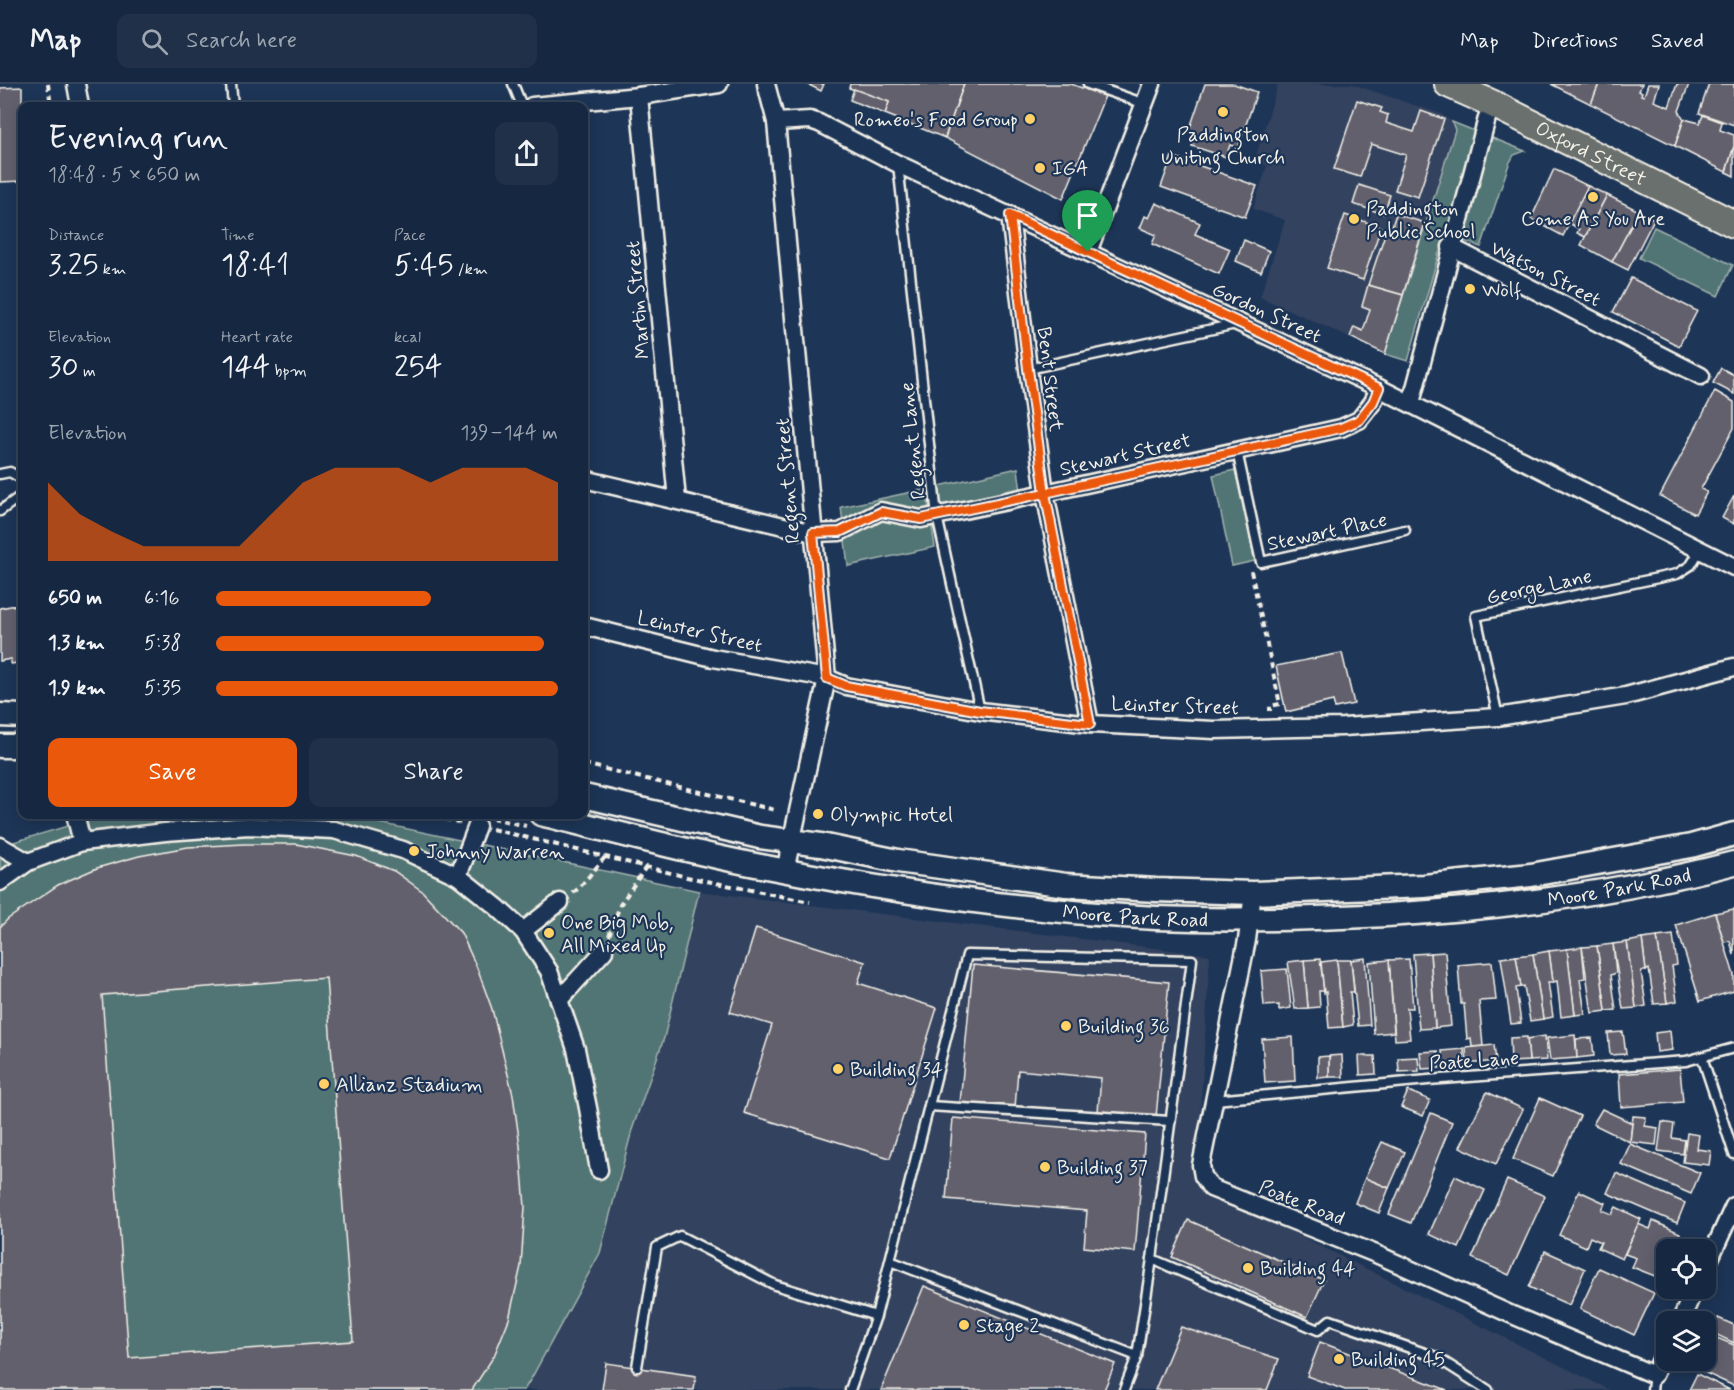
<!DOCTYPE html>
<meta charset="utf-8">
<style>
:root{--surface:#162841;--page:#1f3048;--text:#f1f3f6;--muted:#9ea6b1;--line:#35445a;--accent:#ea580c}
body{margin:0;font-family:Mynerve,sans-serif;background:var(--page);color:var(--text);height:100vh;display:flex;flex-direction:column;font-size:22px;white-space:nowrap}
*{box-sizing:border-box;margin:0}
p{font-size:20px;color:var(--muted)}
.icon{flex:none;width:33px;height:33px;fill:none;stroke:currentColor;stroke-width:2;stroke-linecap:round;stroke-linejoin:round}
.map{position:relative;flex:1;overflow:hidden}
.sheet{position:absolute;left:18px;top:18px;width:570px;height:717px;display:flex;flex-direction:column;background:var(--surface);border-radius:12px;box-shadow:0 3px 15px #0003,0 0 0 2px var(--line)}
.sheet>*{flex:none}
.buttons{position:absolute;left:1656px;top:1155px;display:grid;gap:12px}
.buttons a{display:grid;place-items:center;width:60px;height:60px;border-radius:12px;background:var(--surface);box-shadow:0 3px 15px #0003,0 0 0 2px var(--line);font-size:30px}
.pin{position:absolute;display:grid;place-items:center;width:51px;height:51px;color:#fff;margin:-62px -26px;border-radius:50% 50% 50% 0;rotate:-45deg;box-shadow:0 0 6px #0007}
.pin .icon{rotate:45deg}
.round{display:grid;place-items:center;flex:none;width:63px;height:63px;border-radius:12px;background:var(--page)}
.head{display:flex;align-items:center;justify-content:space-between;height:102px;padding:0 30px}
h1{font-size:33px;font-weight:600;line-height:45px}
.metrics{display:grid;grid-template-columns:repeat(3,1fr);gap:9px;height:102px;padding:6px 30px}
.metrics div{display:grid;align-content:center}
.metrics b{font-size:30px;font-weight:600}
.metrics small{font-size:16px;font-weight:400}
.metrics p{font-size:16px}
.chart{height:168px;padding:12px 30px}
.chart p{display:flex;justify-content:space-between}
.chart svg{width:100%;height:108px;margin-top:6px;fill:var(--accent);opacity:.7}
.action{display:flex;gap:12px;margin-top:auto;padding:12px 30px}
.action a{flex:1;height:69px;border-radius:12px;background:var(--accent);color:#fff;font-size:24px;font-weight:600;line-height:69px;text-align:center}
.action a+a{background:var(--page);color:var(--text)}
ul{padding:0 30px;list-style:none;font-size:20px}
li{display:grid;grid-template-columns:96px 72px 1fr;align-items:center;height:45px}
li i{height:15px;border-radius:8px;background:var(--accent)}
header{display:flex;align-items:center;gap:36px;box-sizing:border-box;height:84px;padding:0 30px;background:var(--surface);border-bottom:2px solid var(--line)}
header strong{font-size:28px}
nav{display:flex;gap:33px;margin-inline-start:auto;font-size:21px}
.search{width:420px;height:54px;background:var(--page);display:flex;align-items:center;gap:15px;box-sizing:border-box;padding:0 21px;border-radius:12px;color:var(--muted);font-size:22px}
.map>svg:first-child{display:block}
.built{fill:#32425e}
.green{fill:#517475;stroke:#a2b2ae;stroke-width:1.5}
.building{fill:#64616e;stroke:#f4f1e8;stroke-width:1.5;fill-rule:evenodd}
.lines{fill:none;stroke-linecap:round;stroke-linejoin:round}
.lane-casing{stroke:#f4f1e8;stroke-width:13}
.street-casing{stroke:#f4f1e8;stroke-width:21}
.secondary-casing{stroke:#f4f1e8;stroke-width:27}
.primary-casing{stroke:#f4f1e8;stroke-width:30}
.path{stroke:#f4f1e8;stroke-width:4;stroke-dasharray:6 4.5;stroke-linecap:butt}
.lane{stroke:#1d3557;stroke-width:8}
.street{stroke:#1d3557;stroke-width:16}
.secondary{stroke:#1d3557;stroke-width:22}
.primary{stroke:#6b706d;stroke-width:26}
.route-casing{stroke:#fff;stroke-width:12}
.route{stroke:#ea580c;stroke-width:8}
.poi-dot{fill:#ffd166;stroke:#1d3557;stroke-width:2}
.labels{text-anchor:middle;stroke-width:4.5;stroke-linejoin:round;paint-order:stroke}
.poi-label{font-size:20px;fill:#f4f1e8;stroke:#1d3557;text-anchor:start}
.street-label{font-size:20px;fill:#f4f1e8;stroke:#1d3557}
</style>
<header>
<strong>Map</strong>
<div class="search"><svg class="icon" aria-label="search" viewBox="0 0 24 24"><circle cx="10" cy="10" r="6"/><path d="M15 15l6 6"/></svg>Search here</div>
<nav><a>Map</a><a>Directions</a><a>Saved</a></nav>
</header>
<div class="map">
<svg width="1734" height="1306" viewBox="0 0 1734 1306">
<rect width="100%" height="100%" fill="#1d3557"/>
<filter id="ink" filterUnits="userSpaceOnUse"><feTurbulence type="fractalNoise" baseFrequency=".0167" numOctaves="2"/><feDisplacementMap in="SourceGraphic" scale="12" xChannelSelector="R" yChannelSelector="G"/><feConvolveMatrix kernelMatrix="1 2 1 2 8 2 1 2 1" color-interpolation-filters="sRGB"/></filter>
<g filter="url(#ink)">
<g class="built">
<path d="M1278 0H1352L1441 30 1452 38 1455 46 1385 270 1260 213 1285 136 1253 125 1267 82 1255 75Z"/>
<path d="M699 807 1210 871 1196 1100 1610 1306H524L600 1169 632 1046 664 954Z"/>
</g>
<g class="green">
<path d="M1452 38 1525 67 1514 71 1509 80 1481 163 1459 155 1449 160 1439 169 1408 277 1385 270 1455 46Z"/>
<path d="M1654 143 1733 181 1718 212 1639 174Z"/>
<path d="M1018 384 1021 408 941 424 939 402Z"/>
<path d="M1235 386 1255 477 1232 482 1213 391Z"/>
<path d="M926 405 935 463 848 482 841 423Z"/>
<path d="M337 730 699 807 664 954 632 1046 600 1169 532 1293 524 1306H0V762L105 731Z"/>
</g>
<g class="building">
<path d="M807 0H824L821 7Z"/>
<path d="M850 0H964L945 54 885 30 889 18 849 4Z"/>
<path d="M964 0H1071L1105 12 1063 115 945 54Z"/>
<path d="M1205 0H1234L1257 8 1238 64 1230 61 1226 73 1192 62 1196 50 1189 47Z"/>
<path d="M1551 0H1599L1591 20Z"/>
<path d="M1599 0H1642L1639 7 1642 8 1641 11 1644 12 1648 0H1659L1654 17 1669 23 1677 0H1689L1679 27 1684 35 1675 62 1591 20Z"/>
<path d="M1709 0H1734V41L1699 29Z"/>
<path d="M22 3V97L0 98V4Z"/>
<path d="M854 5 889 18 885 30 850 16Z"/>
<path d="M1357 16 1382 24 1380 28 1388 31 1386 39 1414 48 1421 27 1444 35 1418 113 1395 106 1406 71 1371 60 1360 93 1334 85Z"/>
<path d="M1703 31 1722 38 1720 46 1734 51V62L1726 88 1675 62 1684 35 1700 39Z"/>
<path d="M1734 63V92L1726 88Z"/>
<path d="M1172 72 1257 102 1245 133 1161 103Z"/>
<path d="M1554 85 1588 102 1563 152 1531 135Z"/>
<path d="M1359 101 1390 111 1384 130 1353 120Z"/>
<path d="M1588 102 1607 111 1585 153 1577 149 1579 145 1569 139Z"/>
<path d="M1607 111 1639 127 1612 178 1581 161Z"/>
<path d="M1156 119 1200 139 1195 150 1230 165 1219 190 1152 160 1156 151 1140 144 1145 132 1149 134Z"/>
<path d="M1639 127 1654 135 1628 186 1612 178Z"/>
<path d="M1396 130 1425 139 1403 211 1368 201 1388 141 1392 142Z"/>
<path d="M1345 131 1381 143 1363 196 1327 184Z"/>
<path d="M1244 156 1269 167 1261 188 1236 177Z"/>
<path d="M1631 194 1697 227 1679 262 1613 228Z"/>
<path d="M1368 201 1403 211 1385 270 1350 253 1354 243 1363 247 1370 225 1362 222Z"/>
<path d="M1721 284 1734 291V310L1713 299Z"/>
<path d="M1715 307 1734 318V344L1701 405 1707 408 1695 430 1660 412Z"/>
<path d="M1734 412V440L1722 434Z"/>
<path d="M22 520V578L11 580V575L0 577V524Z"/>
<path d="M1342 569 1354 620 1335 624 1333 617 1286 628 1276 582Z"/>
<path d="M244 760H296L356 772 394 787 422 807 461 849 477 884 492 925 513 1011 520 1062 525 1123 521 1182 509 1235 494 1272 472 1306H0V843L8 835 58 801 97 784 139 772 188 763ZM326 894 353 1257 129 1274 102 911Z"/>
<path d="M1734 825V871L1730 857 1724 858 1715 829Z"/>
<path d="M1715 829 1734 891V907L1700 917 1676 841Z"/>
<path d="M756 844 865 878 858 899 937 924 890 1074 744 1029 772 941 730 928Z"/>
<path d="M1673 851 1677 881 1672 882 1677 917 1667 919 1657 853Z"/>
<path d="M1657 853 1667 919 1654 920 1649 885 1646 887 1642 855Z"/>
<path d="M1642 855 1646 887H1641L1646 922 1636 924 1627 858Z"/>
<path d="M1627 858 1636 924 1623 925 1613 860Z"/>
<path d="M1613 860 1616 889 1611 891 1616 926 1606 927 1597 862Z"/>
<path d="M1597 862 1606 927 1592 929 1582 863Z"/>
<path d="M1582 863 1585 894 1580 895 1585 930 1575 931 1567 865Z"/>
<path d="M1567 865 1575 931 1561 933 1557 897 1553 898 1549 867Z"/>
<path d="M1549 867 1553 898H1548L1553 933 1543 935 1533 870Z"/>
<path d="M1445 868 1451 942 1435 944 1430 869Z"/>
<path d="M1430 869 1435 944 1419 945 1413 870Z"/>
<path d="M1533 870 1543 935 1530 937 1524 902 1521 903 1516 872Z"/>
<path d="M1516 872 1521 903 1516 904 1521 939 1511 940 1501 874Z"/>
<path d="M1365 874 1370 941 1358 942 1351 876Z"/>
<path d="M1320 875 1324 907H1319L1320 923 1308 924 1304 876Z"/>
<path d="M1409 875 1413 924H1407L1410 955 1395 956 1389 876Z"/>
<path d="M1304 876 1308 924 1295 925 1288 878Z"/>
<path d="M1337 876 1343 943 1329 944 1326 908 1324 909 1321 878Z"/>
<path d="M1337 876H1351L1354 908H1350L1353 941 1343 943Z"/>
<path d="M1389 876 1394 948 1374 950 1369 878Z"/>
<path d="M1492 878 1496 916 1479 917 1483 962 1472 963 1471 954 1467 955 1464 920H1461L1458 881Z"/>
<path d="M973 881 1169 898 1156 1033 1098 1027 1101 994 1018 986 1015 1024 960 1019Z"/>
<path d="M1287 885 1291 924 1279 926V921L1264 922 1261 887Z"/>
<path d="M1670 947 1672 966 1657 968 1655 949Z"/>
<path d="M1623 948 1626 970 1610 971 1608 949Z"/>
<path d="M1575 951 1577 974 1550 976 1547 954Z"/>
<path d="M1545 952 1547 976 1529 977 1527 955Z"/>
<path d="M1293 953 1295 997 1265 999 1262 955Z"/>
<path d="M1527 953 1529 977 1511 978 1510 954Z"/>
<path d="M1592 954 1594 972 1577 974 1576 955Z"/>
<path d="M1494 961 1496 977 1467 980 1466 964Z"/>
<path d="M1464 965 1465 983 1443 984 1442 967Z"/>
<path d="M1438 967 1440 984 1422 985 1420 968Z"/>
<path d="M1342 971 1343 993H1329V972Z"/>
<path d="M1329 972V993L1318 994V973Z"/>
<path d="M1359 972H1375L1376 990 1360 991Z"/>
<path d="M1418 973 1419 987 1399 988 1398 974Z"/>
<path d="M1680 985 1683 1018 1621 1023 1619 990Z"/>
<path d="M1408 1007 1430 1016 1423 1032 1401 1023Z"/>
<path d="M1487 1008 1523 1025 1496 1080 1460 1063Z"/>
<path d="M1540 1014 1580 1032 1553 1092 1513 1075Z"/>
<path d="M1602 1025 1632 1039 1630 1058 1593 1040Z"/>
<path d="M1431 1029 1452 1038 1411 1139 1389 1130Z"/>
<path d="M1633 1032 1646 1033 1645 1042 1658 1044 1656 1061 1630 1058Z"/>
<path d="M953 1034 1145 1050 1135 1168 1084 1163 1087 1127 946 1115Z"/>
<path d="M1662 1038 1674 1040 1672 1054 1685 1056 1683 1070 1658 1067Z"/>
<path d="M1687 1049 1699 1051 1697 1065 1711 1067 1709 1081 1683 1078Z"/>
<path d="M1382 1058 1405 1068 1389 1104 1365 1094Z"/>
<path d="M1630 1060 1700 1089 1691 1110 1621 1080Z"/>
<path d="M1616 1089 1685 1119 1677 1139 1607 1109Z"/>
<path d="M1455 1092 1485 1106 1459 1164 1429 1150Z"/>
<path d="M1365 1094 1389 1104 1379 1129 1355 1119Z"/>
<path d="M1507 1096 1545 1112 1509 1191 1472 1174Z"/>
<path d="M1579 1107 1605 1119 1602 1126 1612 1130 1616 1123 1641 1135 1622 1175 1598 1164 1601 1158 1590 1153 1586 1163 1559 1151Z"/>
<path d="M1188 1136 1324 1196 1307 1233 1172 1173Z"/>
<path d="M1653 1137 1680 1149 1672 1166H1666V1179L1660 1194 1632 1183 1636 1174 1625 1170 1638 1140 1650 1145Z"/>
<path d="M1545 1167 1585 1185 1569 1221 1529 1203Z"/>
<path d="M1599 1184 1654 1209 1634 1251 1580 1225Z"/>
<path d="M924 1202 1115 1280 1104 1306H881Z"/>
<path d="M1718 1234 1734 1241V1259L1711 1248Z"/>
<path d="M1181 1243 1279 1275 1267 1306H1155Z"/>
<path d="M1717 1254 1734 1261V1302L1701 1287Z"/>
<path d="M1320 1258 1447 1306H1345L1307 1292Z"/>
<path d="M606 1279 696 1292 694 1306H602Z"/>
<path d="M1697 1290 1730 1306H1689Z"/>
</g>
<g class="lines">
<defs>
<g id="lane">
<path d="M231 0 233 22"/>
<path d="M513 0 522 22"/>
<path d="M1088 0 1145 20"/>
<path d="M898 80 937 432 980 627"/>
<path d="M1028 285 1236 240"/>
<path d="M1237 367 1261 478 1405 446"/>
<path d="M0 390 10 388 22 395"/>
<path d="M0 427 22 411"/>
<path d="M1498 633 1476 532 1677 490 1691 481 1700 466"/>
<path d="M1702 973 1734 1070"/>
<path d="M1215 1016 1428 996 1686 977 1734 964"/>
<path d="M929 1022 1170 1037"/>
<path d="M890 1177 1137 1272 1124 1306"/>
<path d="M876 1232 967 871 1192 876 1152 1175 1318 1246 1330 1236 1436 1273 1488 1306"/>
<path d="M1137 1272 1152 1175"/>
<path d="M637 1283 657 1163 680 1152 775 1201 876 1232 850 1306"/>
<path d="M1652 1306 1654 1291"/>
</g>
<g id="street">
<path d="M76 0 80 22"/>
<path d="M766 0 776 38 827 594 785 787"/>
<path d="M639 12 677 416"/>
<path d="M532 22 639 12 719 0"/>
<path d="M776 38 810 36 819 39 898 80 1379 304 1734 483"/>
<path d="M1010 131 1028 285 1045 409 1090 640"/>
<path d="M1451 163 1701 292"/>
<path d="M1088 168 1152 0"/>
<path d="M1411 319 1491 19"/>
<path d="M584 395 813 449 840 448 881 427 921 435 1045 409 1341 344 1359 336 1373 318 1379 304"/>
<path d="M584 542 713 574 827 594 846 602 980 627 1090 640 1214 646 1343 643 1498 633 1626 612 1734 583"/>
<path d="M75 730 82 758"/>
<path d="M0 762 28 778"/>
<path d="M458 792 477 742"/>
<path d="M0 798 28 778 82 758 165 748 249 742 334 746 403 766 458 792 497 823 523 847 549 887 576 965 588 1024 599 1086"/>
<path d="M1253 809 1247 856 1201 1081 1203 1092 1211 1104 1376 1170 1510 1230 1654 1291 1666 1265"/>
<path d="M523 847 560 818"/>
<path d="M559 916 604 867"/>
<path d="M1706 1183 1734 1122"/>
<path d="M1680 1238 1695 1204"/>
</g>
<g id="secondary">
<path d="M0 631 22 632"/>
<path d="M0 662H22"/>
<path d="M584 712 760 753 821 761 898 777 1066 801 1156 806 1253 809 1424 802 1531 791 1691 762 1734 750"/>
<path id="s1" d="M541 730C616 748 690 769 766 783 894 808 1025 827 1156 834 1233 837 1310 835 1387 831 1504 824 1620 809 1734 779"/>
</g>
<g id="primary">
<path id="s2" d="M1448 0 1491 19 1734 140"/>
</g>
</defs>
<use href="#lane" class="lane-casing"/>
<use href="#street" class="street-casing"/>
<use href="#secondary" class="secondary-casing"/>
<use href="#primary" class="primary-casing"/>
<g class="path">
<path d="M48 0 51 22"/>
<path d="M1251 487 1280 620 1270 622V627"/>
<path d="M584 680 775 726"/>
<path d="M424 730 462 739"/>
<path d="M492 734 526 742"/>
<path d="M492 745 687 793 810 818"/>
<path d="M573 809 579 804 606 772"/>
<path d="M609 852 620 821 646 783"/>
</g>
<use href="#lane" class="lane"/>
<use href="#street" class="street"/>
<use href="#secondary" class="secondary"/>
<use href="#primary" class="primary"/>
</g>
</g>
<g class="lines" filter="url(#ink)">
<defs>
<path id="route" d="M1088 168 1010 131 1028 285 1045 409 921 435 881 428 840 448 813 449 827 594 846 602 980 627 1090 640 1045 409 1341 344 1359 336 1373 318 1379 304 1088 168"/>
</defs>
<use href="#route" class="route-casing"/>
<use href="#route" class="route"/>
</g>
<g class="poi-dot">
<circle cx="1223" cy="28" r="6"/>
<circle cx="1030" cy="35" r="6"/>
<circle cx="1040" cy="84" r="6"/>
<circle cx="1593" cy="113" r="6"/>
<circle cx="1354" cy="135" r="6"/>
<circle cx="1470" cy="205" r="6"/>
<circle cx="818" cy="730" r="6"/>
<circle cx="414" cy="767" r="6"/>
<circle cx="549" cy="849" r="6"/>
<circle cx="1066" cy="942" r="6"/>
<circle cx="838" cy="985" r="6"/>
<circle cx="324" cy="1000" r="6"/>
<circle cx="1045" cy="1083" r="6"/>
<circle cx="1248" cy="1184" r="6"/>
<circle cx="964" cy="1241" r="6"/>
<circle cx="1339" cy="1275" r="6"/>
</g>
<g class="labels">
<g class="poi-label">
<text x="1018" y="42" text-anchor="end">Romeo's Food Group</text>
<text x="1223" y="57" text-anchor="middle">Paddington<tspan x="1223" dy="23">Uniting Church</tspan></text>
<text x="1052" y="91">IGA</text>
<text x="1366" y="131">Paddington<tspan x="1366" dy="23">Public School</tspan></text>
<text x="1593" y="141" text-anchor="middle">Come As You Are</text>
<text x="1482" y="212">Wolf</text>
<text x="830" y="737">Olympic Hotel</text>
<text x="426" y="774">Johnny Warren</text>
<text x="561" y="845">One Big Mob,<tspan x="561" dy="23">All Mixed Up</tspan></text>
<text x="1078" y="949">Building 36</text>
<text x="850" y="992">Building 34</text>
<text x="336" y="1007">Allianz Stadium</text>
<text x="1057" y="1090">Building 37</text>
<text x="1260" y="1191">Building 44</text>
<text x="976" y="1248">Stage 2</text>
<text x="1351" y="1282">Building 45</text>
</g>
<g class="street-label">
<text dy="7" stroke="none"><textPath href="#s2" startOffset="159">Oxford Street</textPath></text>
<text transform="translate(1546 189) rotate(27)" y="7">Watson Street</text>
<text transform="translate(637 216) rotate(-95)" y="7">Martin Street</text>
<text transform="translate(1267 228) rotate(25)" y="7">Gordon Street</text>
<text transform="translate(1051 295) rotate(83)" y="7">Bent Street</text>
<text transform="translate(912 357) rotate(-96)" y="7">Regent Lane</text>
<text transform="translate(1125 370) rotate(-13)" y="7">Stewart Street</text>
<text transform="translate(787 397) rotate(-95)" y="7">Regent Street</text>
<text transform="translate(1327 447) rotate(-12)" y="7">Stewart Place</text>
<text transform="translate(1539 502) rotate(-12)" y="7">George Lane</text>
<text transform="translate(700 547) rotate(13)" y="7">Leinster Street</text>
<text transform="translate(1175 621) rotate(2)" y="7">Leinster Street</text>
<text dy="7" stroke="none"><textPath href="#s1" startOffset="1090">Moore Park Road</textPath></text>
<text dy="7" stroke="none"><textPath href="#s1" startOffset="604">Moore Park Road</textPath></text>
<text transform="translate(1474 976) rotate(-4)" y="7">Poate Lane</text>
<text transform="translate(1302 1118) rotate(22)" y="7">Poate Road</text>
</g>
</g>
</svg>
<div class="buttons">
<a><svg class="icon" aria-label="locate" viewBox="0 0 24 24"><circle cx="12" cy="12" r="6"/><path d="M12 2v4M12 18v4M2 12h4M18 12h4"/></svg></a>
<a><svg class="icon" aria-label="layers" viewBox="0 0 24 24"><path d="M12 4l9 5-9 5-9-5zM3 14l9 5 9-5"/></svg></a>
</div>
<div class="pin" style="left:1088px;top:168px;background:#1e9e55"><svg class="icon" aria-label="arrive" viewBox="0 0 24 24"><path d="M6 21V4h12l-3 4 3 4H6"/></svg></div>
<section class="sheet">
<div class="head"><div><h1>Evening run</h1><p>18:48 · 5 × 650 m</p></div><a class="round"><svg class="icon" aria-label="share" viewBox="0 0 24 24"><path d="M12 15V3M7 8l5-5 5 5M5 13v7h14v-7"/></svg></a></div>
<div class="metrics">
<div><p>Distance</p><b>3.25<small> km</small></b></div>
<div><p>Time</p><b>18:41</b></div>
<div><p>Pace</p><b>5:45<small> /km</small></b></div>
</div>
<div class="metrics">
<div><p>Elevation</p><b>30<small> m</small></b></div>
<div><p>Heart rate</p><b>144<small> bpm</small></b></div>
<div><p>kcal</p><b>254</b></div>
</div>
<div class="chart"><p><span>Elevation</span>139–144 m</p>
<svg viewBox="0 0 160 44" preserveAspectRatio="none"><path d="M0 44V12L10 25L20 32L30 38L40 38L50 38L60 38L70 25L80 12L90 6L100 6L110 6L120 12L130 6L140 6L150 6L160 12V44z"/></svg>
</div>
<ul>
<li><b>650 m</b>6:16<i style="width:63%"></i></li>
<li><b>1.3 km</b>5:38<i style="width:96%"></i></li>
<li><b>1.9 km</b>5:35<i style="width:100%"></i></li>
</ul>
<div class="action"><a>Save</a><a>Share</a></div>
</section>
</div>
